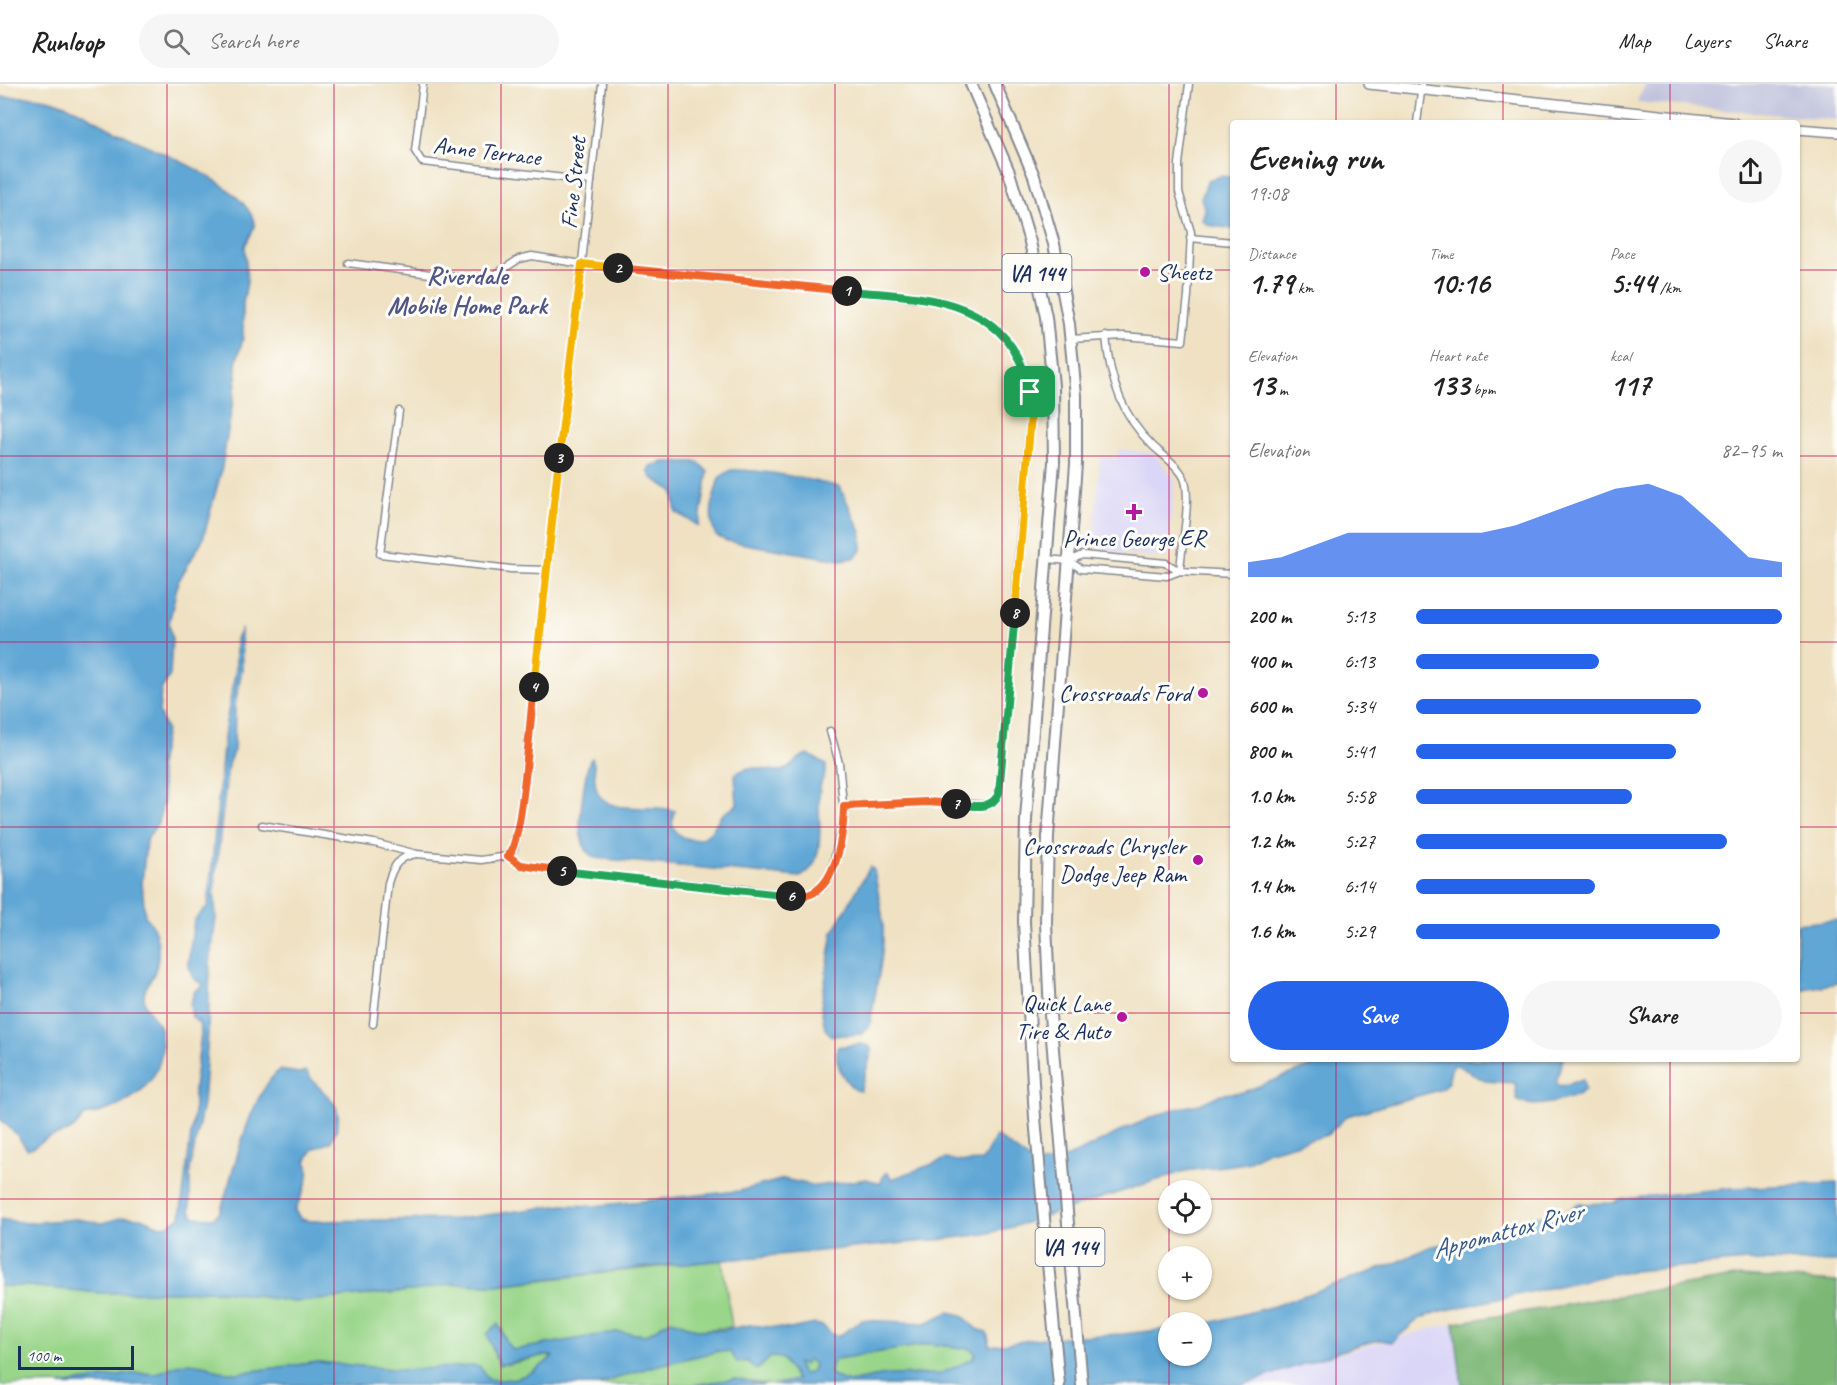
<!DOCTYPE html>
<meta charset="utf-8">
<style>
:root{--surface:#fff;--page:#f6f6f6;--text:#222;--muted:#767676;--line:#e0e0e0;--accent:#2563eb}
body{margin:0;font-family:Caveat,sans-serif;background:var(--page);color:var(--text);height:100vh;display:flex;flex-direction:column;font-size:22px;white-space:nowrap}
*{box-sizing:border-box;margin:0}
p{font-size:20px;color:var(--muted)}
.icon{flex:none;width:33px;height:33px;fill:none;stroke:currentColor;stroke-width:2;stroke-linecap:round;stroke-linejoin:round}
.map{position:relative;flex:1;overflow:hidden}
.side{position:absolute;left:1230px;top:36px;width:570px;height:942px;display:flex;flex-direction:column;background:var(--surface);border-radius:6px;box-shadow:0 2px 4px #0004}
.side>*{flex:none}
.tools{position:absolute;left:1158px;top:1096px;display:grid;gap:12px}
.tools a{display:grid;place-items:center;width:54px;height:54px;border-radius:50%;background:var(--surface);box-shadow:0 2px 4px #0004;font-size:30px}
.scale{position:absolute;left:18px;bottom:15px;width:116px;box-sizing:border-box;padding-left:6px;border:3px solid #1b2f5e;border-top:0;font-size:16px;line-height:21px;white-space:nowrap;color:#1b2f5e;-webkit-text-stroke:4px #fdfcf7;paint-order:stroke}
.pin{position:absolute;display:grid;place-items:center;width:51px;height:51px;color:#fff;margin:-26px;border-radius:12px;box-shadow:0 3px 9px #0006}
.km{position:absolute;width:30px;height:30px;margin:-15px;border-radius:50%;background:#222;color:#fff;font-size:16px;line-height:30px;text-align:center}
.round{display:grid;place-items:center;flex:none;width:63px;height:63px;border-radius:32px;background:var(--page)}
.overview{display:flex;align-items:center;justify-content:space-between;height:102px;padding:0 18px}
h1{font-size:33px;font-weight:700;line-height:45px}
.stats{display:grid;grid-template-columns:repeat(3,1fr);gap:9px;height:102px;padding:6px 18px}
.stats div{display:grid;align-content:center}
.stats b{font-size:30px;font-weight:700}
.stats small{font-size:16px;font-weight:400}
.stats p{font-size:16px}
.chart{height:168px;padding:12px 18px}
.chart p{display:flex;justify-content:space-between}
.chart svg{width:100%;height:108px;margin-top:6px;fill:var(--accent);opacity:.7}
.button{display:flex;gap:12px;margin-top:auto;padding:12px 18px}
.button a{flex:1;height:69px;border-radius:36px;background:var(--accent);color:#fff;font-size:24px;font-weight:700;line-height:69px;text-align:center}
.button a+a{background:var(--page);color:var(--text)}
ul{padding:0 18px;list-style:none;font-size:20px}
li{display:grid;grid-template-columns:96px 72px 1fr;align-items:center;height:45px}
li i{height:15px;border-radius:8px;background:var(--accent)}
header{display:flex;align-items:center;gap:36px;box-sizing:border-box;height:84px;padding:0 30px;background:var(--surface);border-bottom:2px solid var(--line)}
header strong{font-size:28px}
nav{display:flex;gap:33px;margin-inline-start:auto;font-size:21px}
.search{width:420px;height:54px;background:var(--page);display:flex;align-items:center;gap:15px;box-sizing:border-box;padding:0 21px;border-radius:33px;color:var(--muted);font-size:22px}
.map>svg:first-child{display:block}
.built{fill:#dad6f7}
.industrial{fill:#c0c2dd}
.green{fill:#9ad68a;stroke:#5a8274;stroke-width:1.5}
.forest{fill:#7bb776;stroke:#4b736a;stroke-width:1.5}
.water{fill:#60a7d6;stroke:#3e6b9a;stroke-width:1.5;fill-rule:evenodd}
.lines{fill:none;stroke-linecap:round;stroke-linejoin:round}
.street-casing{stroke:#858890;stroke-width:9}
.secondary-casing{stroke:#858890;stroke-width:12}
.primary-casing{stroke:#858890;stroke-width:14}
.street{stroke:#fff;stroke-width:6}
.secondary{stroke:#fff;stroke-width:9}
.primary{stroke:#fff;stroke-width:10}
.split-1-casing{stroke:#fff;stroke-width:12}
.split-2-casing{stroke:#fff;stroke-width:12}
.split-3-casing{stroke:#fff;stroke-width:12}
.split-4-casing{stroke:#fff;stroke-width:12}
.split-5-casing{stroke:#fff;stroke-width:12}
.split-6-casing{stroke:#fff;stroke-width:12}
.split-7-casing{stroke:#fff;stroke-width:12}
.split-8-casing{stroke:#fff;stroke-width:12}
.split-9-casing{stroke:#fff;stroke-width:12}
.split-1{stroke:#22a559;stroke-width:8}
.split-2{stroke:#f0652b;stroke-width:8}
.split-3{stroke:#f5b400;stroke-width:8}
.split-4{stroke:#f5b400;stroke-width:8}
.split-5{stroke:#f0652b;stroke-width:8}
.split-6{stroke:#22a559;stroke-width:8}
.split-7{stroke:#f0652b;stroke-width:8}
.split-8{stroke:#22a559;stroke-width:8}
.split-9{stroke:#f5b400;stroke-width:8}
.grid{fill:none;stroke:#c2185b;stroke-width:1.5;stroke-opacity:0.55}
.poi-dot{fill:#b5179e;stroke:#fdfcf7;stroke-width:2}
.labels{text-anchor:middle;stroke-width:6;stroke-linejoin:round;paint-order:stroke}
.shield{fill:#fdfcf7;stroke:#5f6c8c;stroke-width:1.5}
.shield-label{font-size:22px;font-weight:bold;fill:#1b2f5e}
.street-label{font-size:24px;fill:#1b2f5e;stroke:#fdfcf7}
.poi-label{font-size:24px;fill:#1b2f5e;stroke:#fdfcf7;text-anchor:end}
.neighbourhood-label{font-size:26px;font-weight:bold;fill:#515688;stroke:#fdfcf7}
.water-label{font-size:26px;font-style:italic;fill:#335988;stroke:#fdfcf7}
</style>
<header>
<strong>Runloop</strong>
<div class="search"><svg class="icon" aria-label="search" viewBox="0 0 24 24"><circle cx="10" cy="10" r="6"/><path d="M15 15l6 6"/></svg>Search here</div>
<nav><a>Map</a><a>Layers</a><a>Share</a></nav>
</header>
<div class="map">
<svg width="1837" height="1301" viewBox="0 0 1837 1301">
<rect width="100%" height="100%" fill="#fdfcf7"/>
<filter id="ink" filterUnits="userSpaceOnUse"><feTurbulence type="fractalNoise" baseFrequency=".0167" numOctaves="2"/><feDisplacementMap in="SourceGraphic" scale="12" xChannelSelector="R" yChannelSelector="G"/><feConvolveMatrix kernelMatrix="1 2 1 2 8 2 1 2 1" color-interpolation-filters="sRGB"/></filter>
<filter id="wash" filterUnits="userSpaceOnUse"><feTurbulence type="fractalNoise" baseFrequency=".008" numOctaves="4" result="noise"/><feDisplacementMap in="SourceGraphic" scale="24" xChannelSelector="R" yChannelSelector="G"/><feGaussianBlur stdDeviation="1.35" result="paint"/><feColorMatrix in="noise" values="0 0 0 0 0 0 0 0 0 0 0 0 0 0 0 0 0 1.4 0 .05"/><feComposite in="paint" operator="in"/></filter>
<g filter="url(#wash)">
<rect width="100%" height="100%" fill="#efe1c2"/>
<g class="built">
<path d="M1119 365 1154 370 1175 395 1167 474 1100 467 1093 461 1100 373 1117 374Z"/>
<path d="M1454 1239 1462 1301H1217Z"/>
</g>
<path class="industrial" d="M1646 0H1837V36L1636 18Z"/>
<g class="green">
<path d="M722 1176 732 1243 699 1246 675 1237 664 1239 655 1247 645 1251 617 1248 513 1266 507 1259 502 1245 492 1258 495 1274 506 1281 546 1271 553 1272C535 1290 515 1299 488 1295L480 1283 402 1286 318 1278 238 1289 218 1287 208 1282 177 1281 156 1290 137 1289 72 1300 0 1301V1202H29L101 1209 224 1207 295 1218 420 1206 451 1200 496 1201Z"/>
<path d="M930 1260 971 1265 976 1270 973 1275 940 1290 886 1291 849 1298 834 1293 830 1289 831 1280 836 1275Z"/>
<path d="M719 1267 730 1268 759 1285 771 1272 782 1274 797 1296 772 1301 735 1295 692 1301H597L650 1283Z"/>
<path d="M808 1275 814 1280 812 1287 806 1290 801 1289 797 1278 804 1280Z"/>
</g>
<path class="forest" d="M1740 1192 1837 1198V1301H1462L1454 1239Z"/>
<g class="water">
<path d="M0 13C13 13 28 12 42 14 69 19 93 35 118 48 152 65 249 100 255 142L245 162 247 198 243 219V255L236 279V299L221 388 203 455 178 498 169 539 172 554 170 591 161 606 159 629 166 646 159 681 164 716 158 739 146 757 142 799 145 832C159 844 161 870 155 887 152 896 144 903 144 912 144 926 157 933 160 945 171 996 129 1024 84 1032 69 1053 69 1046 48 1054 39 1057 37 1065 27 1065L16 1050 0 1035Z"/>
<path d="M1221 92 1233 94V145L1208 141 1202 136 1205 126 1201 114 1208 96Z"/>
<path d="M664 378H698L708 388 699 442 676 428 673 407 652 394 648 387 650 382Z"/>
<path d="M731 386C768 386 803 394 840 403L861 448 862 466 854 474 840 476 727 457 716 452C707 433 713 414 719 394Z"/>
<path d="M241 546 242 585 235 621 234 666 228 680 214 806 216 834 210 879 208 949 203 1020 190 1085V1127L194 1133 213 1134 220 1128C235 1086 247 1016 279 986L299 989 306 987C322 1015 352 1016 331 1058L313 1065 306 1077C314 1091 301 1112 295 1127L301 1135 311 1137 457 1135 563 1121 594 1122 739 1107 784 1095 816 1102 867 1095 880 1100 885 1089H888L892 1095 946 1075 964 1078 982 1077 996 1052 1036 1081 1058 1077 1082 1067 1125 1045 1170 1026 1200 1020 1221 1010 1243 1008 1330 975H1563L1556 999 1560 1002 1583 996 1585 1006C1573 1016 1530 1027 1517 1016L1515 999 1485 997 1457 981 1452 982 1448 998 1442 1005 1347 1032 1327 1051 1266 1068 1246 1079 1185 1087 1016 1142 985 1150 938 1156 638 1184 496 1201 451 1200 420 1206 295 1218 224 1207 101 1209 29 1202H0V1135L26 1139 76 1135 102 1139 124 1133 142 1134 160 1142 169 1141 180 1133 194 1028V1004L201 951C201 941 199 939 192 933L190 920 195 907 203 901 193 894 188 880 194 836 208 822 225 644 236 585V555Z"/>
<path d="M808 670 826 681C828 690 821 695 820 703 815 729 831 778 800 793L595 774C587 770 583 761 581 751 578 741 585 680 592 674 597 683 592 697 598 709 610 733 653 718 675 727L672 740C676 756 695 759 707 751 714 746 716 737 722 731 727 726 733 726 737 720L735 691C751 677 762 688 781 687 793 686 796 672 808 670Z"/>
<path d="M870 783 874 786C877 804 882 823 883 841 885 875 874 908 870 942L861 950 832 952 825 945 821 923 833 848Z"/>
<path d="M1837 836V899L1797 906V840Z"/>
<path d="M860 960 869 962 872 967 860 1007 855 1006C843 995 835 980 837 963Z"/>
<path d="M1837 1099V1178L1747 1177 1622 1188 1438 1228 1419 1235 1392 1258 1380 1256 1358 1261 1242 1301H773L797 1296 782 1274 771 1273 756 1286 747 1277 738 1279 730 1268 719 1267 650 1283 597 1301H61L137 1289 156 1290 177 1281 190 1279 208 1282 218 1287 238 1289 318 1278 402 1286 472 1282 480 1283 488 1295C515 1299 535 1290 553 1272L546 1271 499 1281 487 1250 498 1240 507 1259 513 1266 617 1248 645 1251 671 1236 699 1246H722L750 1241 790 1245 815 1240 823 1242 833 1251H840L862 1236 926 1239 949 1228 962 1231 977 1245 987 1248 990 1262 1043 1254 1123 1250 1168 1245V1272H1202V1241L1274 1222 1396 1179 1429 1163 1498 1149 1535 1132 1567 1128 1577 1120 1612 1119 1624 1115 1731 1104ZM930 1260 971 1265 976 1270 973 1275 940 1290 886 1291 849 1298 834 1293 830 1289 831 1280 836 1275ZM808 1275 814 1280 812 1287 806 1290 801 1289 797 1279 804 1281Z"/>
<path d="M735 1295 764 1301H692Z"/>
</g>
</g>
<g filter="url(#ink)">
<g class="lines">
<defs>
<g id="street">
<path d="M423 0 415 67 422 78 591 97"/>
<path d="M1417 39 1422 0"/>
<path d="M1190 154 1233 158"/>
<path d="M348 179 468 195 493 192 519 175 532 172 582 180 936 216C990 228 1026 262 1031 318L999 709 996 716 989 721 927 718 844 722"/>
<path d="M1106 252C1109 292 1122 332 1152 361 1162 371 1178 381 1184 394 1192 412 1181 465 1180 487"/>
<path d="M1070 255 1124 252 1183 257 1188 212 1191 148 1179 108V80L1189 0"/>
<path d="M399 327 380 470 511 485 547 486"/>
<path d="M1047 475 1069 477 1082 471 1166 479 1180 487"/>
<path d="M1069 477 1081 485 1167 492 1180 487 1233 490"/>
<path d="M262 741 374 759 417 770 481 776 508 772"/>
<path d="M508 772 514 765 519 737 602 0"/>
<path d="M508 772 521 781 575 789 742 805 797 813 812 810 823 803 832 785 844 730 839 679 830 647"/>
<path d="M373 940 388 799C393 782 398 773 416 770"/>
</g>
<g id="secondary">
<path d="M1369 0 1734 39"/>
<path d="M1797 45 1837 48"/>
</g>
<g id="primary">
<path d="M971 0 1009 88 1030 158 1046 233 1053 302 1054 378 1026 735 1024 838 1035 1034 1059 1301"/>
<path d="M995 0 1034 92 1054 160 1069 240 1076 312V380L1048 752 1046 838 1050 931 1082 1301"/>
</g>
</defs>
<use href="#street" class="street-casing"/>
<use href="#secondary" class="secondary-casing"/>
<use href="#primary" class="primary-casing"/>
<use href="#street" class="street"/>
<use href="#secondary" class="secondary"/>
<use href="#primary" class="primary"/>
</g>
</g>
<g class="lines" filter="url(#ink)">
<defs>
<path id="split-1" d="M847 207C927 213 1010 213 1030 308"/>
<path id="split-2" d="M618 184 847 207"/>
<path id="split-3" d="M559 374 582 180 618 184"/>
<path id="split-4" d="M534 603 559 374"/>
<path id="split-5" d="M534 603C530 631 523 759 508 772L521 781 562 787"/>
<path id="split-6" d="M562 787 791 812"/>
<path id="split-7" d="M791 812C836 819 843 754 844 722L927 718 956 720"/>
<path id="split-8" d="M956 720C972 722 992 727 999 709L1015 529"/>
<path id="split-9" d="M1015 529 1031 330 1030 308"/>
</defs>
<use href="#split-1" class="split-1-casing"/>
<use href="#split-2" class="split-2-casing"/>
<use href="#split-3" class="split-3-casing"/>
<use href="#split-4" class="split-4-casing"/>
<use href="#split-5" class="split-5-casing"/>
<use href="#split-6" class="split-6-casing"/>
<use href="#split-7" class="split-7-casing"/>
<use href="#split-8" class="split-8-casing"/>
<use href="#split-9" class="split-9-casing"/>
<use href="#split-1" class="split-1"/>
<use href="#split-2" class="split-2"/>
<use href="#split-3" class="split-3"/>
<use href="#split-4" class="split-4"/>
<use href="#split-5" class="split-5"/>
<use href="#split-6" class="split-6"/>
<use href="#split-7" class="split-7"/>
<use href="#split-8" class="split-8"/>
<use href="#split-9" class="split-9"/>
</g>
<path class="grid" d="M167 0V1301M334 0V1301M501 0V1301M668 0V1301M835 0V1301M1002 0V1301M1169 0V1107M1336 0V39M1503 0V39M1670 0V39M0 186H1233M1797 186H1837M0 372H1233M1797 372H1837M0 558H1233M1797 558H1837M0 743H1233M1797 743H1837M0 929H1233M1797 929H1837M1336 975V1301M1503 975V1301M1670 975V1301M0 1115H1168M1202 1115H1837M1169 1140V1173M1169 1206V1239M1169 1272V1301"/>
<g class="poi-dot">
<circle cx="1145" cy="188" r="6"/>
<path d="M1131 419h6v6h6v6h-6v6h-6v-6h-6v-6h6z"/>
<circle cx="1203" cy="609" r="6"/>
<circle cx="1198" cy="776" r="6"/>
<circle cx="1122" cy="933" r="6"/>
</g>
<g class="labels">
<g class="shield">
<rect x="1002.5" y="170" width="69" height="38" rx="4.5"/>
<rect x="1035.5" y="1144" width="69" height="38" rx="4.5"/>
</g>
<g class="shield-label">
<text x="1037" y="197">VA 144</text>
<text x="1070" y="1171">VA 144</text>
</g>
<g class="street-label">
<text transform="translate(487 67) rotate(7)" y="8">Anne Terrace</text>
<text transform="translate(573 99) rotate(-84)" y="8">Fine Street</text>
</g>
<g class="poi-label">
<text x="1157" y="196" text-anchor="start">Sheetz</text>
<text x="1134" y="462" text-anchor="middle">Prince George ER</text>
<text x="1191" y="617">Crossroads Ford</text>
<text x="1186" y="770">Crossroads Chrysler<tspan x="1186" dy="28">Dodge Jeep Ram</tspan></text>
<text x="1110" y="927">Quick Lane<tspan x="1110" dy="28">Tire &amp; Auto</tspan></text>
</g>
<g class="neighbourhood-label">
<text x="467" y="200">Riverdale<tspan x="467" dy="30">Mobile Home Park</tspan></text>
</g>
<g class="water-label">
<text transform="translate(1507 1146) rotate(-15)" y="9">Appomattox River</text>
</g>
</g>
</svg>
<div class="tools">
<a><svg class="icon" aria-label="locate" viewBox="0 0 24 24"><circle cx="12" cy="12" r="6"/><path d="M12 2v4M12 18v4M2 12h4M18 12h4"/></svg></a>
<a>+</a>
<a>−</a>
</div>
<div class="scale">100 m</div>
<div class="pin" style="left:1030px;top:308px;background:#1e9e55"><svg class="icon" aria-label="arrive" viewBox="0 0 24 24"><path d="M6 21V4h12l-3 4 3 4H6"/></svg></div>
<b class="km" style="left:847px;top:207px">1</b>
<b class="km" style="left:618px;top:184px">2</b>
<b class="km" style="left:559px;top:374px">3</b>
<b class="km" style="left:534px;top:603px">4</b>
<b class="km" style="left:562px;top:787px">5</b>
<b class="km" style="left:791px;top:812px">6</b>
<b class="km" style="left:956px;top:720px">7</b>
<b class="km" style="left:1015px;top:529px">8</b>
<section class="side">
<div class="overview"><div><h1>Evening run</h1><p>19:08</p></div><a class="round"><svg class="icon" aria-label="share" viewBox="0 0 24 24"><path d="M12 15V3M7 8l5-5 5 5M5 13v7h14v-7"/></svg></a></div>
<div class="stats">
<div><p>Distance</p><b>1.79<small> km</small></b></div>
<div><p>Time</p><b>10:16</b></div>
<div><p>Pace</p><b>5:44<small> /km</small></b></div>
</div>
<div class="stats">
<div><p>Elevation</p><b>13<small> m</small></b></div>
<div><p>Heart rate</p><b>133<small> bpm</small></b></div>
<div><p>kcal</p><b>117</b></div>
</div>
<div class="chart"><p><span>Elevation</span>82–95 m</p>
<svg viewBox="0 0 160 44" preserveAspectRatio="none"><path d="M0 44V38L10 36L20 31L30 26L40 26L50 26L60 26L70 26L80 23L90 18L100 13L110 8L120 6L130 11L140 23L150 36L160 38V44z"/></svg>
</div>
<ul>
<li><b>200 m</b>5:13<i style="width:100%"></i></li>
<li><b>400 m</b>6:13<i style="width:50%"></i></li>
<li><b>600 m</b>5:34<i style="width:78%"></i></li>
<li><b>800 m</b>5:41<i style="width:71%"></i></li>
<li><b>1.0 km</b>5:58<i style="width:59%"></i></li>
<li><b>1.2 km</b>5:27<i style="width:85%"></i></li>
<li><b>1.4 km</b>6:14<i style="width:49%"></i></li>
<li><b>1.6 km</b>5:29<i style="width:83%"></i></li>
</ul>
<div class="button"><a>Save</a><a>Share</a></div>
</section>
</div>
